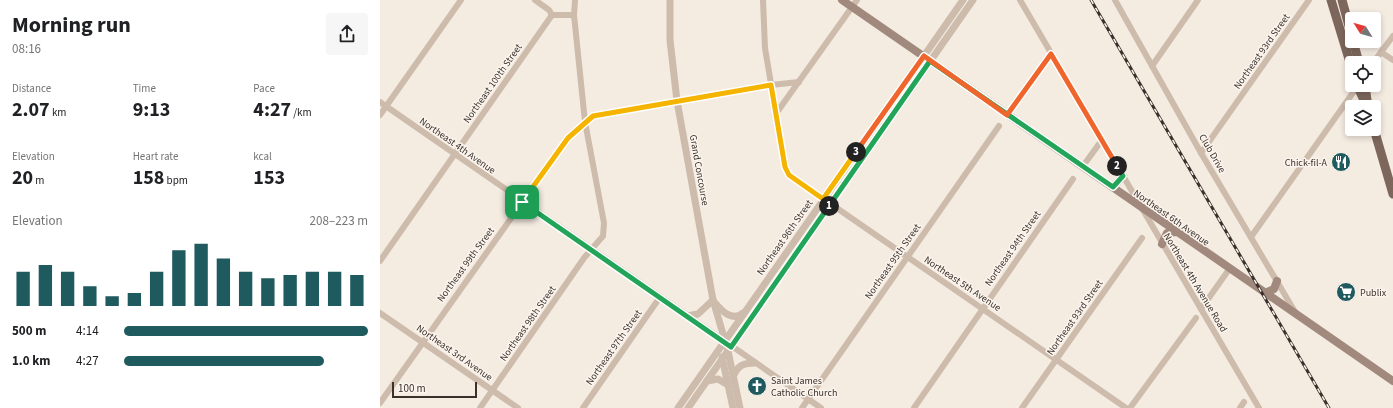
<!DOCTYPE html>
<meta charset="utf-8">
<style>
:root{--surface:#fff;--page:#f6f6f6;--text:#202124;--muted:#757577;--accent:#1f5a5e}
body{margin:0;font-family:"Source Sans 3",sans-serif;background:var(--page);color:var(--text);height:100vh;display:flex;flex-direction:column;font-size:15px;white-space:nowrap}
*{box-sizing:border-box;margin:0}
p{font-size:13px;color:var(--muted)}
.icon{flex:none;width:22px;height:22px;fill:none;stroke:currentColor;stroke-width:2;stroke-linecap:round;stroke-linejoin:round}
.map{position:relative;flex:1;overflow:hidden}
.panel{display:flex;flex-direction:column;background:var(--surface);width:380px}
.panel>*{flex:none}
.needle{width:26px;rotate:307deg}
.tools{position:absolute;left:965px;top:12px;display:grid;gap:8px}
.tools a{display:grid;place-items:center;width:36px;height:36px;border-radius:4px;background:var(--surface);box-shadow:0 2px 6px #0003;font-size:20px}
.scale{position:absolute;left:12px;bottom:10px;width:85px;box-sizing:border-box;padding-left:4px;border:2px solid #3b302b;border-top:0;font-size:11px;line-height:14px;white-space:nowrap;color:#3b302b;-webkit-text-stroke:3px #fbf5ee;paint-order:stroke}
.pin{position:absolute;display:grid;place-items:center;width:34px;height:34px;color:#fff;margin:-17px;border-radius:8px;box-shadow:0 2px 6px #0006}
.km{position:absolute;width:20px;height:20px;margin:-10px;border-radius:50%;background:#222;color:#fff;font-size:11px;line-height:20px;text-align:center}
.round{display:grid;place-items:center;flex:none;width:42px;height:42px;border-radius:4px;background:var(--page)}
.headline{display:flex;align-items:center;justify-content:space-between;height:68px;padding:0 12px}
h1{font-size:22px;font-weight:700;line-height:30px}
.metrics{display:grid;grid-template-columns:repeat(3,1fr);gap:6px;height:68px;padding:4px 12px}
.metrics div{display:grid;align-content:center}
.metrics b{font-size:20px;font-weight:700}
.metrics small{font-size:11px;font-weight:400}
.metrics p{font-size:11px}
.chart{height:112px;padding:8px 12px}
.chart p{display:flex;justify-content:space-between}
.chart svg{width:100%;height:72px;margin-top:4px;stroke:var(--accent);stroke-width:6}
ul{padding:0 12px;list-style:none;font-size:13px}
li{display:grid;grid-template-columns:64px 48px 1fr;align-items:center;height:30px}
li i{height:10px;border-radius:5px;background:var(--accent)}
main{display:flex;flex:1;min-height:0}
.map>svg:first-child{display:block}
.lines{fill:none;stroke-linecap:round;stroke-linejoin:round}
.minor{stroke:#cdbbac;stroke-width:6}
.tertiary{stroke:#cdbbac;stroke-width:7}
.secondary{stroke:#a18a7d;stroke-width:8}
.primary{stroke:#7d675c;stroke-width:9}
.rail-casing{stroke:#3b302b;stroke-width:3}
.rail{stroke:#fbf5ee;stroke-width:1.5;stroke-dasharray:4.5;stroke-linecap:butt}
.split-1-casing{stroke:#fff;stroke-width:8}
.split-2-casing{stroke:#fff;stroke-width:8}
.split-3-casing{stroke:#fff;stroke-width:8}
.split-4-casing{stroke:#fff;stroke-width:8}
.split-1{stroke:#22a559;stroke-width:5}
.split-2{stroke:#22a559;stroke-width:5}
.split-3{stroke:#f0652b;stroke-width:5}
.split-4{stroke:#f5b400;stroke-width:5}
.labels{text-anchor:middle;stroke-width:3;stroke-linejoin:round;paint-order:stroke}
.street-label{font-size:10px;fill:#3b302b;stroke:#fbf5ee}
.poi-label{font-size:10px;fill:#3b302b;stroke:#fbf5ee;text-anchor:start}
</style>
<main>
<section class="panel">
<div class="headline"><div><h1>Morning run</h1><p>08:16</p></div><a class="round"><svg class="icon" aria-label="share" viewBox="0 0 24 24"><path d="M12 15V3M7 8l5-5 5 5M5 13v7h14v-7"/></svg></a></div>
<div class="metrics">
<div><p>Distance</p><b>2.07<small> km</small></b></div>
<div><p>Time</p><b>9:13</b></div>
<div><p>Pace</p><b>4:27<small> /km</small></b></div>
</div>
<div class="metrics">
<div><p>Elevation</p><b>20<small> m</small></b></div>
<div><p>Heart rate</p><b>158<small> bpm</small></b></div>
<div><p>kcal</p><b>153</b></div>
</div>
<div class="chart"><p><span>Elevation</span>208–223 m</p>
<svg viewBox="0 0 160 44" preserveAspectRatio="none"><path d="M5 44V23M15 44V19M25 44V23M35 44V32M45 44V38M55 44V36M65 44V23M75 44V10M85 44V6M95 44V15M105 44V23M115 44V27M125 44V25M135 44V23M145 44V23M155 44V25"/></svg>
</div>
<ul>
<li><b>500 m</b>4:14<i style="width:100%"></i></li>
<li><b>1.0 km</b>4:27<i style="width:82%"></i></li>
</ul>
</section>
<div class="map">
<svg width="1013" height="408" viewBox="0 0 1013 408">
<rect width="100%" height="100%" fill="#f4ebe1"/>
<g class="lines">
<g class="minor">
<path d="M155 0 169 10 172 15H194"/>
<path d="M383 0 385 48 405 167 409 175 746 408"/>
<path d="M640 0 879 408"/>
<path d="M735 0 821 153 915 312"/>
<path d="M1001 52 1013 60"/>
<path d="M993 63 1013 36"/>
<path d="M772 66 818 0"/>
<path d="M0 102 441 408"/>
<path d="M0 115 81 0"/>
<path d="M395 115 477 0"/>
<path d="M627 115 671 53"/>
<path d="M821 153 929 0"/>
<path d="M703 166 722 140"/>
<path d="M871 237 977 87"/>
<path d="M0 261 172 15"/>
<path d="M821 309 850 268"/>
<path d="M0 313 138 408"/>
<path d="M0 403 188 138 213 116 391 85 419 82"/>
<path d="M100 408 204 258 223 236 224 223 205 122 194 15 195 0"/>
<path d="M203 408 280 297"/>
<path d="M422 408 619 126"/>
<path d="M534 408 693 179"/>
<path d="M642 408 762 238"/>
<path d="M750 408 816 318"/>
<path d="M860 408 864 402"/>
</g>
<g class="tertiary">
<path d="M290 0V40L297 101 333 300 348 351 360 408"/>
<path d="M335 303C342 311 352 322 363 313"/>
<path d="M307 316 318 314 333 300"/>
<path d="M342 357 353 408"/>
<path d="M353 377C358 365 363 363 375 363"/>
<path d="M327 381 338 379 348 385"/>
<path d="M298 408 583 0"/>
<path d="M308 408 593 0"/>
</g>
<g class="secondary">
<path d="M462 0 1013 381"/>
<path d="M733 187 743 176"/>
<path d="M782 244 787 233 797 232"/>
<path d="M885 293 894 289 897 281"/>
</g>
<g class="primary">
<path d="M951 0 972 69"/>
<path d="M962 0 972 37"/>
<path d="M973 41 979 63"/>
<path d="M977 85 987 107"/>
<path d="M985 85 987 100"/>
<path d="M994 129 1013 194"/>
</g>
<defs>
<path id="rail" d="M711 0 949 408"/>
</defs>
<use href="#rail" class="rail-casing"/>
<use href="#rail" class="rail"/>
</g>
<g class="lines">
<defs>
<path id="split-1" d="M142 202 351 347 449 206"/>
<path id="split-2" d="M449 206 550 61 733 187 743 176 737 166"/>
<path id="split-3" d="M476 152 544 56 627 115 671 54 737 166"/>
<path id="split-4" d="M142 202 188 138 213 116 391 85 405 167 409 175 443 199 476 152"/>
</defs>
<use href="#split-1" class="split-1-casing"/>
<use href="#split-2" class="split-2-casing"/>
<use href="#split-3" class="split-3-casing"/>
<use href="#split-4" class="split-4-casing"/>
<use href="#split-1" class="split-1"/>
<use href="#split-2" class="split-2"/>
<use href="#split-3" class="split-3"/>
<use href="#split-4" class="split-4"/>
</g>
<defs>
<symbol id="restaurant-disc" viewBox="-11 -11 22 22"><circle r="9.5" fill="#1f5a5e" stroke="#fbf5ee"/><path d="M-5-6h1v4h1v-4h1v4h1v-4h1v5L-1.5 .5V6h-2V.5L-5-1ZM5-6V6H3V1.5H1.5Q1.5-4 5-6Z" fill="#fff"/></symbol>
<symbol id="supermarket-disc" viewBox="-11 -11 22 22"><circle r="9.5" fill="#1f5a5e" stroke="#fbf5ee"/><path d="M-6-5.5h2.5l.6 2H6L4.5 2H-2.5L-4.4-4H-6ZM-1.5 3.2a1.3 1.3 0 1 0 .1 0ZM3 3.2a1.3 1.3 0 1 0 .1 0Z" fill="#fff"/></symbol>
<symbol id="church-disc" viewBox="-11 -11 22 22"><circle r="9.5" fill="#1f5a5e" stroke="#fbf5ee"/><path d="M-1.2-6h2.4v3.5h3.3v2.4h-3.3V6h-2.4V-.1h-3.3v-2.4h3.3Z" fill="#fff"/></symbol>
</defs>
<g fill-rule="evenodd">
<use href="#restaurant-disc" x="950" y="151" width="22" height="22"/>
<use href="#supermarket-disc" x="955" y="281" width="22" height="22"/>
<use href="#church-disc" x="366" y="375" width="22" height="22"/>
</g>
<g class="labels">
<g class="street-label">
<text transform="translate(881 51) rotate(-55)" y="4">Northeast 93rd Street</text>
<text transform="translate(112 83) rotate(-55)" y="4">Northeast 100th Street</text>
<text transform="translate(78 145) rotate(35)" y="4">Northeast 4th Avenue</text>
<text transform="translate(833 153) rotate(60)" y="4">Club Drive</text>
<text transform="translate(320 170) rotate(80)" y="4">Grand Concourse</text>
<text transform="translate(792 217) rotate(35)" y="4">Northeast 6th Avenue</text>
<text transform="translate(404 237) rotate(-55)" y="4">Northeast 96th Street</text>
<text transform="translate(632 248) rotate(-55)" y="4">Northeast 94th Street</text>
<text transform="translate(512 261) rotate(-55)" y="4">Northeast 95th Street</text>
<text transform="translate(85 264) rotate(-54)" y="4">Northeast 99th Street</text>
<text transform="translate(816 282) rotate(59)" y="4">Northeast 4th Avenue Road</text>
<text transform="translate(583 283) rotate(34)" y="4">Northeast 5th Avenue</text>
<text transform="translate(694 317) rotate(-55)" y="4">Northeast 93rd Street</text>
<text transform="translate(147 323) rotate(-55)" y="4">Northeast 98th Street</text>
<text transform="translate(233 347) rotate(-55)" y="4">Northeast 97th Street</text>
<text transform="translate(75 352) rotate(35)" y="4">Northeast 3rd Avenue</text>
</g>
<g class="poi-label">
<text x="947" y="166" text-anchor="end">Chick-fil-A</text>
<text x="980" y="296">Publix</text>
<text x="391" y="384">Saint James<tspan x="391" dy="12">Catholic Church</tspan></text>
</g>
</g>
</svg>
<div class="tools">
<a><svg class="needle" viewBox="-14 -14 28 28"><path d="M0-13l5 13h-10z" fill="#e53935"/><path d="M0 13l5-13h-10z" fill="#757577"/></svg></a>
<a><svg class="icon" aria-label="locate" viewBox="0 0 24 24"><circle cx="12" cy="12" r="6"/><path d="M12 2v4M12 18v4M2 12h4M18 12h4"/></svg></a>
<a><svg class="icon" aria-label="layers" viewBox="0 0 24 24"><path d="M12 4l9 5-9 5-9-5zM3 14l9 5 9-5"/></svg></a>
</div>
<div class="scale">100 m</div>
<div class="pin" style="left:142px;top:202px;background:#1e9e55"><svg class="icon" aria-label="arrive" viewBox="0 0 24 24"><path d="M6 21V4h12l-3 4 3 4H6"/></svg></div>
<b class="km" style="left:449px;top:206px">1</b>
<b class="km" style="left:737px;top:166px">2</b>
<b class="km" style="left:476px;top:152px">3</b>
</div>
</main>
